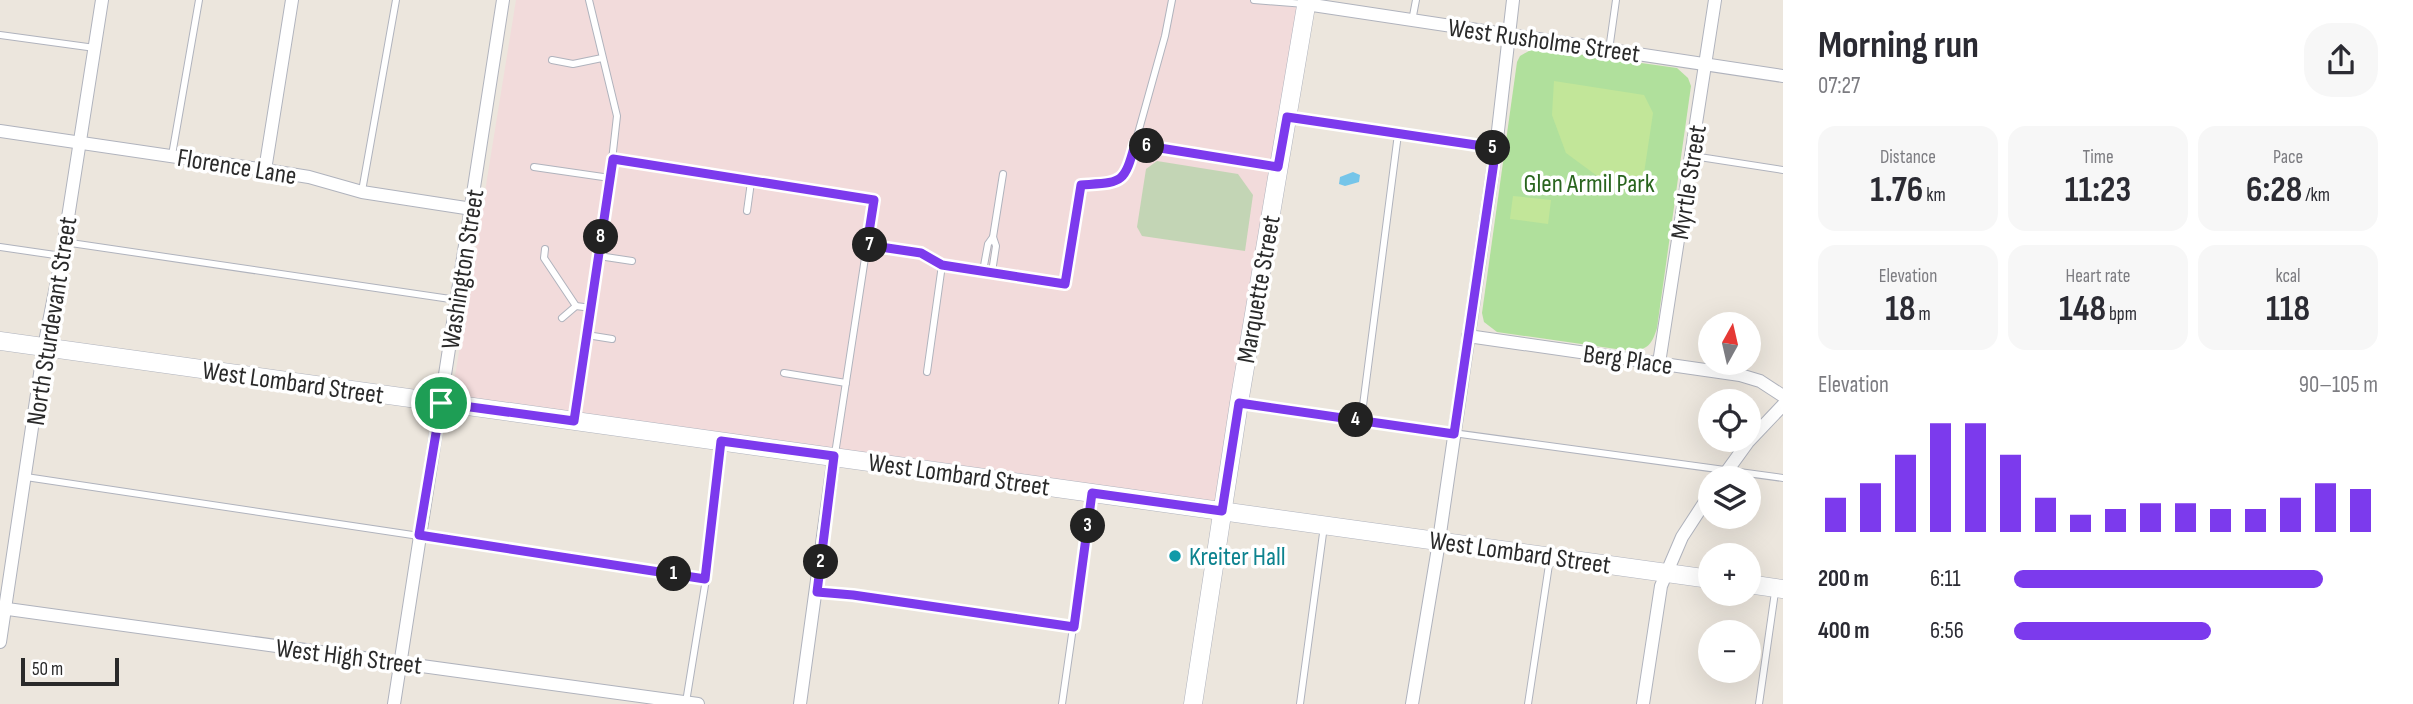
<!DOCTYPE html>
<meta charset="utf-8">
<style>
:root{--surface:#fff;--page:#f7f7f7;--text:#2b2b33;--muted:#7c7c81;--accent:#7c3aed}
body{margin:0;font-family:"Sofia Sans Condensed",sans-serif;background:var(--page);color:var(--text);height:100vh;display:flex;flex-direction:column;font-size:26px;white-space:nowrap}
*{box-sizing:border-box;margin:0}
p{font-size:23px;color:var(--muted)}
.icon{flex:none;width:38px;height:38px;fill:none;stroke:currentColor;stroke-width:2;stroke-linecap:round;stroke-linejoin:round}
.map{position:relative;flex:1;overflow:hidden}
.panel{display:flex;flex-direction:column;background:var(--surface);width:630px}
.panel>*{flex:none}
.needle{width:46px;rotate:8deg}
.fabs{position:absolute;left:1698px;top:312px;display:grid;gap:14px}
.fabs a{display:grid;place-items:center;width:63px;height:63px;border-radius:50%;background:var(--surface);box-shadow:0 7px 28px #0002;font-size:35px}
.scale{position:absolute;left:21px;bottom:18px;width:98px;box-sizing:border-box;padding-left:7px;border:4px solid #2a2a2a;border-top:0;font-size:19px;line-height:24px;white-space:nowrap;color:#2a2a2a;-webkit-text-stroke:5px #fff;paint-order:stroke}
.pin{position:absolute;display:grid;place-items:center;width:60px;height:60px;color:#fff;margin:-30px;border:4px solid #fff;border-radius:50%;box-shadow:0 2px 7px #0007}
.km{position:absolute;width:35px;height:35px;margin:-18px;border-radius:50%;background:#222;color:#fff;font-size:19px;line-height:35px;text-align:center}
.round{display:grid;place-items:center;flex:none;width:74px;height:74px;border-radius:28px;background:var(--page)}
.headline{display:flex;align-items:center;justify-content:space-between;height:119px;padding:0 35px}
h1{font-size:38px;font-weight:700;line-height:52px}
.stats{display:grid;grid-template-columns:repeat(3,1fr);gap:10px;height:119px;padding:7px 35px}
.stats div{display:grid;align-content:center;border-radius:18px;background:var(--page);text-align:center}
.stats b{font-size:35px;font-weight:700}
.stats small{font-size:19px;font-weight:400}
.stats p{font-size:19px}
.chart{height:196px;padding:14px 35px}
.chart p{display:flex;justify-content:space-between}
.chart svg{width:100%;height:126px;margin-top:7px;stroke:var(--accent);stroke-width:6}
ul{padding:0 35px;list-style:none;font-size:23px}
li{display:grid;grid-template-columns:112px 84px 1fr;align-items:center;height:52px}
li i{height:18px;border-radius:9px;background:var(--accent)}
main{display:flex;flex:1;min-height:0}
.map>svg:first-child{display:block}
.medical{fill:#f2dbdb}
.green{fill:#b0e09c}
.cemetery{fill:#c3d5b5}
.pitch{fill:#c2e699}
.water{fill:#75c5e9}
.lines{fill:none;stroke-linecap:round;stroke-linejoin:round}
.lane-casing{stroke:#b0b3bd;stroke-width:8}
.street-casing{stroke:#b0b3bd;stroke-width:14}
.secondary-casing{stroke:#b0b3bd;stroke-width:19}
.lane{stroke:#fff;stroke-width:6}
.street{stroke:#fff;stroke-width:12}
.secondary{stroke:#fff;stroke-width:18}
.route-casing{stroke:#fff;stroke-width:14}
.route{stroke:#7c3aed;stroke-width:9}
.culture-dot{fill:#0f9aa8;stroke:#fff;stroke-width:2.5}
.labels{text-anchor:middle;stroke-width:7;stroke-linejoin:round;paint-order:stroke}
.street-label{font-size:26px;fill:#2a2a2a;stroke:#fff}
.park-label{font-size:26px;fill:#29641e;stroke:#fff}
.culture-label{font-size:26px;fill:#0d838f;stroke:#fff;text-anchor:start}
</style>
<main>
<div class="map">
<svg width="1783" height="704" viewBox="0 0 1783 704">
<rect width="100%" height="100%" fill="#ece6dd"/>
<path class="medical" d="M516 0H1298L1219 505 452 395Z"/>
<path class="green" d="M1534 48 1677 68 1688 78 1691 86 1657 328C1652 344 1648 350 1630 351L1497 332 1484 322 1482 313 1517 62 1520 56Z"/>
<path class="cemetery" d="M1157 161 1238 174 1253 195 1245 251 1142 236 1137 227 1146 169Z"/>
<g class="pitch">
<path d="M1554 81 1644 95 1653 113 1641 193 1604 181 1566 153 1552 115Z"/>
<path d="M1513 196 1551 200 1548 224 1510 219Z"/>
</g>
<path class="water" d="M1353 172 1360 175 1359 182 1345 186 1339 184 1340 177Z"/>
<g class="lines">
<defs>
<g id="lane">
<path d="M1172 0 1165 36 1135 144 1277 167"/>
<path d="M1254 0 1305 4"/>
<path d="M1412 21 1416 0"/>
<path d="M0 35 95 48"/>
<path d="M1609 50 1616 0"/>
<path d="M552 60 573 64 602 58"/>
<path d="M1289 118 1496 148"/>
<path d="M172 155 199 0"/>
<path d="M1693 156 1783 170"/>
<path d="M613 159 874 199 835 454"/>
<path d="M534 167 610 178"/>
<path d="M362 191 396 0"/>
<path d="M747 211 751 182"/>
<path d="M993 237 1003 174"/>
<path d="M64 242 457 300"/>
<path d="M867 245 921 253 942 265 1065 283 1081 185C1122 182 1124 185 1135 144"/>
<path d="M0 247 62 256"/>
<path d="M545 249 544 258 576 306 591 308"/>
<path d="M599 256 632 261"/>
<path d="M983 271 988 244 993 237 996 246 992 272"/>
<path d="M562 318 576 306"/>
<path d="M587 335 612 339"/>
<path d="M927 372 942 265"/>
<path d="M784 373 846 383"/>
<path d="M1241 404 1783 478"/>
<path d="M574 418 610 178 617 116 589 0"/>
<path d="M1361 421 1398 134"/>
<path d="M26 477 706 579"/>
<path d="M817 592 853 595 1074 627"/>
<path d="M686 702 706 579 721 443"/>
<path d="M1062 704 1092 495"/>
<path d="M1300 704 1324 526"/>
<path d="M1528 704 1550 558"/>
<path d="M1759 704 1775 592"/>
</g>
<g id="street">
<path d="M1306 4 1783 76"/>
<path d="M0 131 265 170 309 177 362 192 472 209"/>
<path d="M265 170 292 0"/>
<path d="M1468 336 1740 375 1760 381 1783 396"/>
<path d="M1659 363 1715 0"/>
<path d="M1722 478 1748 442 1783 405"/>
<path d="M0 608 698 704"/>
<path d="M0 642 44 347 62 256 102 0"/>
<path d="M394 704 503 0"/>
<path d="M800 704 834 456"/>
<path d="M1412 704 1437 554 1496 148 1513 0"/>
<path d="M1643 704 1661 586 1682 537 1710 494"/>
</g>
<g id="secondary">
<path d="M0 341 1710 579"/>
<path d="M1748 584 1783 589"/>
<path d="M1193 704 1239 403 1307 0"/>
</g>
</defs>
<use href="#lane" class="lane-casing"/>
<use href="#street" class="street-casing"/>
<use href="#secondary" class="secondary-casing"/>
<use href="#lane" class="lane"/>
<use href="#street" class="street"/>
<use href="#secondary" class="secondary"/>
</g>
<g class="lines">
<defs>
<path id="route" d="M1287 117 1496 148 1454 434 1239 403 1222 511 1092 493 1074 627 853 595 817 592 834 456 721 441 705 579 419 535 441 403 574 421 613 159 874 200 867 245 921 253 942 265 1065 284 1081 185C1122 182 1124 185 1135 144L1278 167Z"/>
</defs>
<use href="#route" class="route-casing"/>
<use href="#route" class="route"/>
</g>
<circle class="culture-dot" cx="1175" cy="556" r="7"/>
<g class="labels">
<g class="street-label">
<text transform="translate(1544 40) rotate(8)" y="9">West Rusholme Street</text>
<text transform="translate(237 166) rotate(9)" y="9">Florence Lane</text>
<text transform="translate(1688 182) rotate(-81)" y="9">Myrtle Street</text>
<text transform="translate(462 269) rotate(-81)" y="9">Washington Street</text>
<text transform="translate(1258 289) rotate(-80)" y="9">Marquette Street</text>
<text transform="translate(51 321) rotate(-81)" y="9">North Sturdevant Street</text>
<text transform="translate(1628 359) rotate(8)" y="9">Berg Place</text>
<text transform="translate(293 382) rotate(8)" y="9">West Lombard Street</text>
<text transform="translate(959 474) rotate(8)" y="9">West Lombard Street</text>
<text transform="translate(1520 552) rotate(8)" y="9">West Lombard Street</text>
<text transform="translate(349 656) rotate(7)" y="9">West High Street</text>
</g>
<g class="park-label">
<text x="1589" y="192">Glen Armil Park</text>
</g>
<g class="culture-label">
<text x="1189" y="565">Kreiter Hall</text>
</g>
</g>
</svg>
<div class="fabs">
<a><svg class="needle" viewBox="-14 -14 28 28"><path d="M0-13l5 13h-10z" fill="#e53935"/><path d="M0 13l5-13h-10z" fill="#7c7c81"/></svg></a>
<a><svg class="icon" aria-label="locate" viewBox="0 0 24 24"><circle cx="12" cy="12" r="6"/><path d="M12 2v4M12 18v4M2 12h4M18 12h4"/></svg></a>
<a><svg class="icon" aria-label="layers" viewBox="0 0 24 24"><path d="M12 4l9 5-9 5-9-5zM3 14l9 5 9-5"/></svg></a>
<a>+</a>
<a>−</a>
</div>
<div class="scale">50 m</div>
<div class="pin" style="left:441px;top:403px;background:#1e9e55"><svg class="icon" aria-label="arrive" viewBox="0 0 24 24"><path d="M6 21V4h12l-3 4 3 4H6"/></svg></div>
<b class="km" style="left:674px;top:574px">1</b>
<b class="km" style="left:821px;top:562px">2</b>
<b class="km" style="left:1088px;top:526px">3</b>
<b class="km" style="left:1356px;top:420px">4</b>
<b class="km" style="left:1493px;top:148px">5</b>
<b class="km" style="left:1147px;top:146px">6</b>
<b class="km" style="left:870px;top:245px">7</b>
<b class="km" style="left:601px;top:237px">8</b>
</div>
<section class="panel">
<div class="headline"><div><h1>Morning run</h1><p>07:27</p></div><a class="round"><svg class="icon" aria-label="share" viewBox="0 0 24 24"><path d="M12 15V3M7 8l5-5 5 5M5 13v7h14v-7"/></svg></a></div>
<div class="stats">
<div><p>Distance</p><b>1.76<small> km</small></b></div>
<div><p>Time</p><b>11:23</b></div>
<div><p>Pace</p><b>6:28<small> /km</small></b></div>
</div>
<div class="stats">
<div><p>Elevation</p><b>18<small> m</small></b></div>
<div><p>Heart rate</p><b>148<small> bpm</small></b></div>
<div><p>kcal</p><b>118</b></div>
</div>
<div class="chart"><p><span>Elevation</span>90–105 m</p>
<svg viewBox="0 0 160 44" preserveAspectRatio="none"><path d="M5 44V32M15 44V27M25 44V17M35 44V6M45 44V6M55 44V17M65 44V32M75 44V38M85 44V36M95 44V34M105 44V34M115 44V36M125 44V36M135 44V32M145 44V27M155 44V29"/></svg>
</div>
<ul>
<li><b>200 m</b>6:11<i style="width:85%"></i></li>
<li><b>400 m</b>6:56<i style="width:54%"></i></li>
</ul>
</section>
</main>
